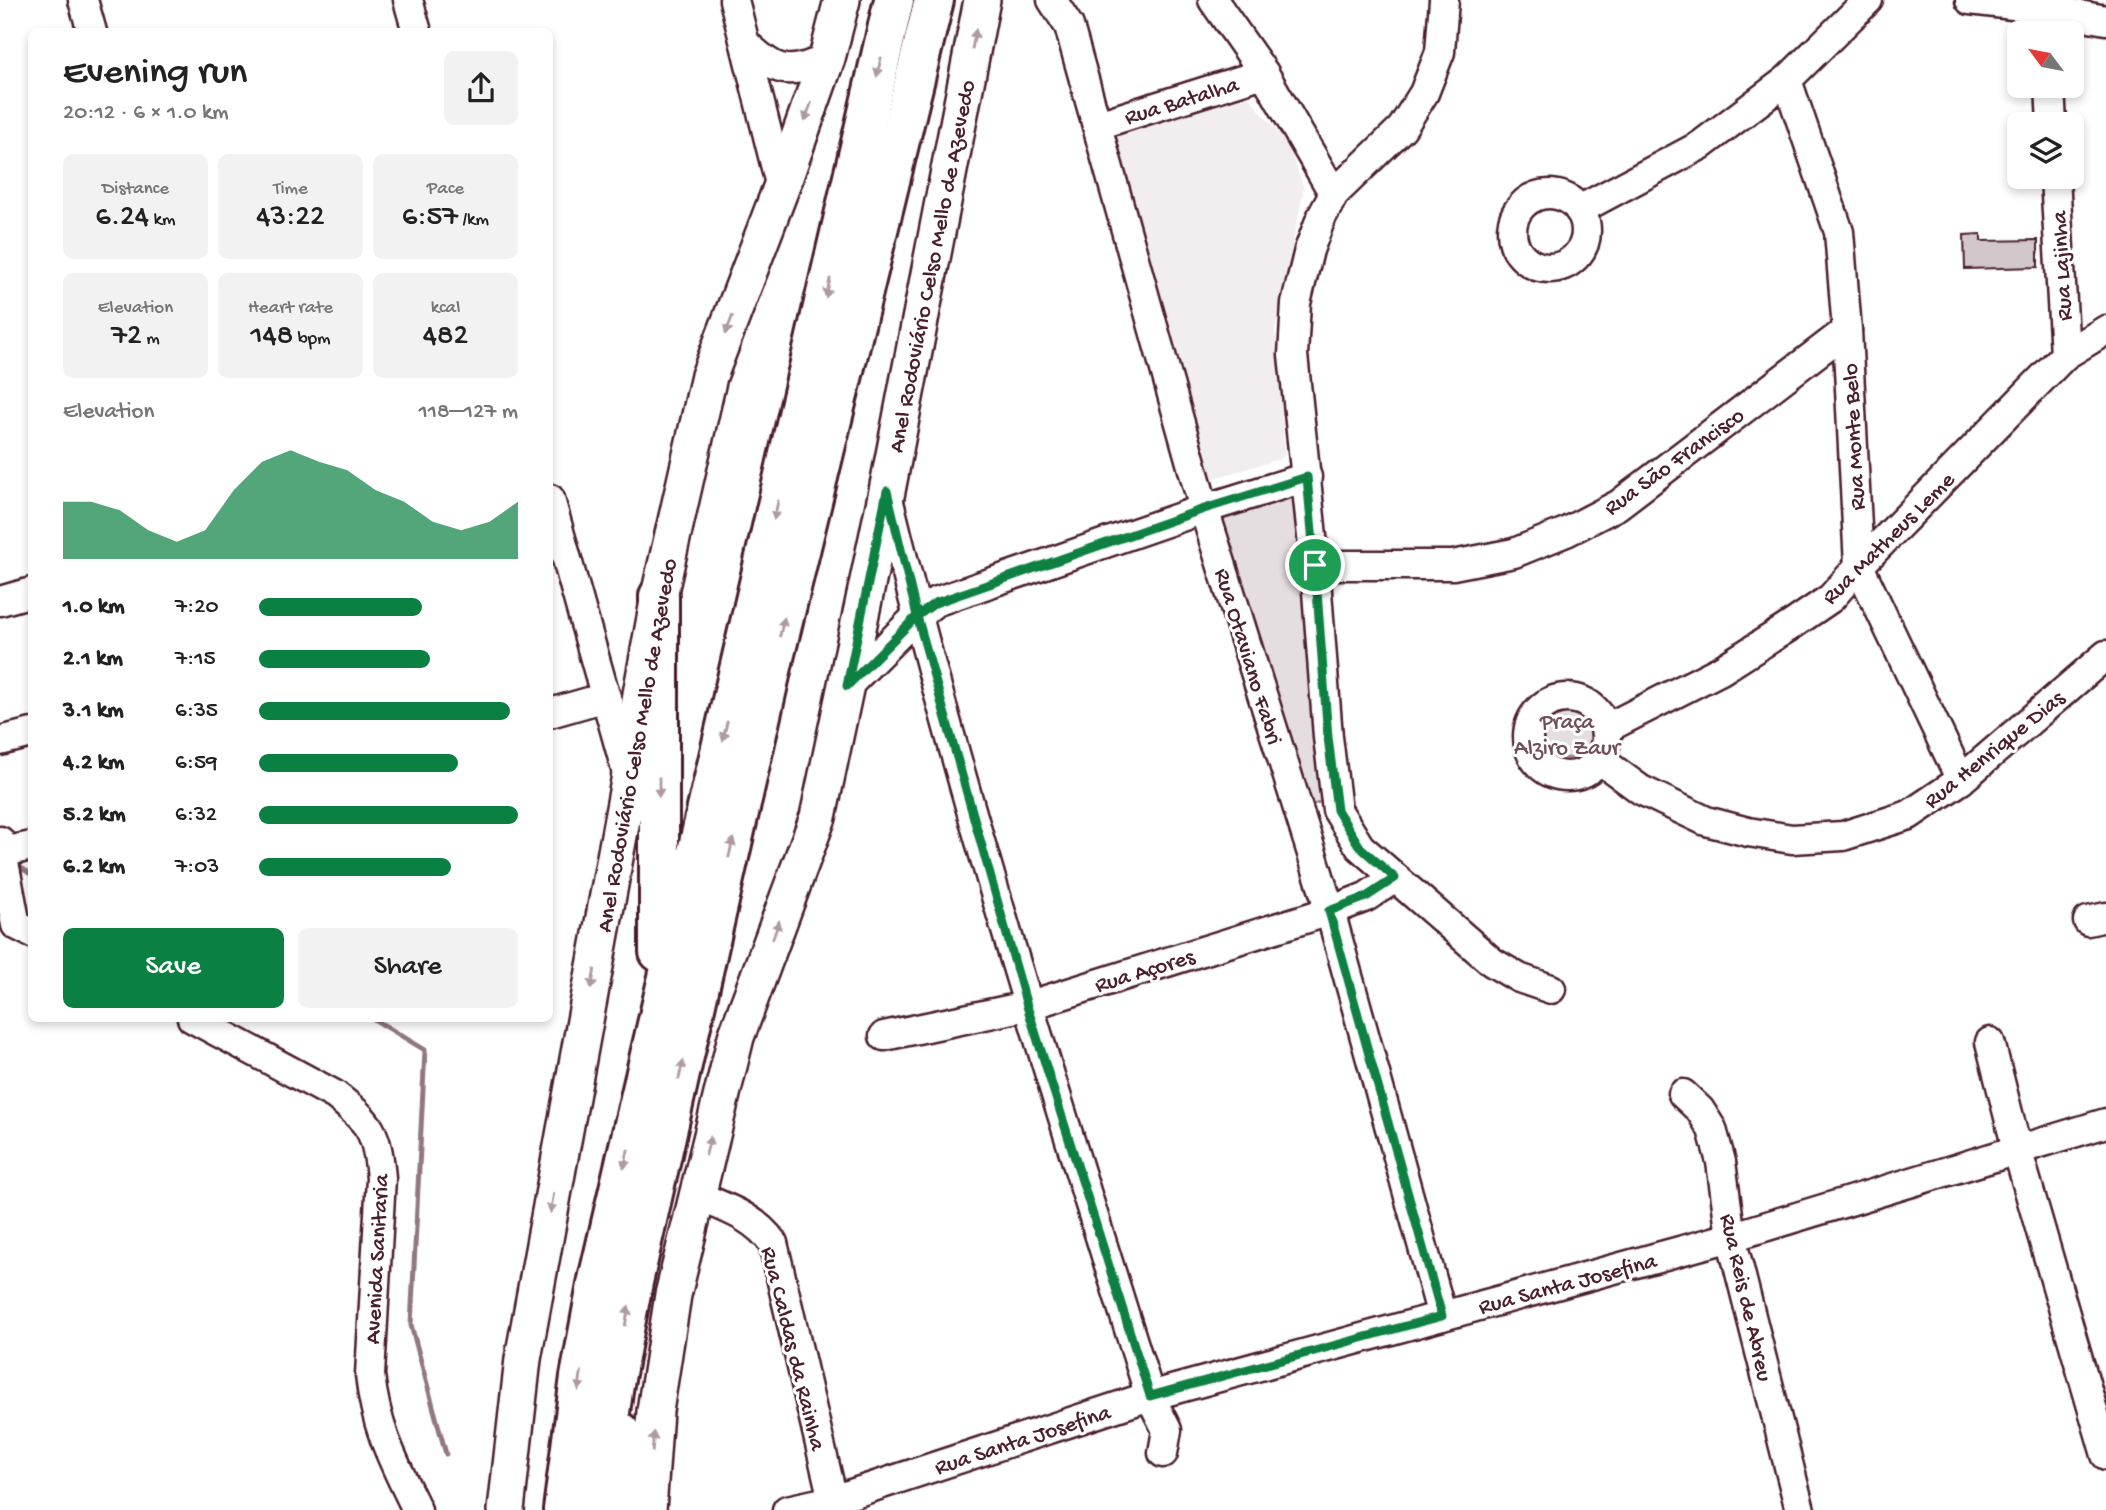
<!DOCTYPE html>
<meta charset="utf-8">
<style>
:root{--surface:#fff;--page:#f2f2f2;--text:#222;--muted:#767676;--accent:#0b8043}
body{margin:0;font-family:"Gochi Hand",sans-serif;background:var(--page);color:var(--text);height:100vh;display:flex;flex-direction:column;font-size:26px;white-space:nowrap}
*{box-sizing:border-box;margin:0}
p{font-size:23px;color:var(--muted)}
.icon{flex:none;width:38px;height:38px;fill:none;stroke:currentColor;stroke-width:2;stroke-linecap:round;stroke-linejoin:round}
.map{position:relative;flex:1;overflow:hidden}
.sheet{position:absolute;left:28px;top:28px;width:525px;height:994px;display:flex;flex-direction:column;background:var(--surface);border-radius:10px;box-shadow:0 4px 10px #0003}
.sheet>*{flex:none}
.needle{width:46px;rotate:302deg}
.tools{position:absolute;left:2007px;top:21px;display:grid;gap:14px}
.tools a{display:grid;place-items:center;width:77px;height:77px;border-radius:10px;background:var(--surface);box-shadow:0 4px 10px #0003;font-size:35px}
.pin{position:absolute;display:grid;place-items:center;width:60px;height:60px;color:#fff;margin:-30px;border:4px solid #fff;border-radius:50%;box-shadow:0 2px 7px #0007}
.round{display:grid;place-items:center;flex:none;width:74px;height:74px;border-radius:10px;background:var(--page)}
.overview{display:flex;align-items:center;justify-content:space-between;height:119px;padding:0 35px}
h1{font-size:38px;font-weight:600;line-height:52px}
.figures{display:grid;grid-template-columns:repeat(3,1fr);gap:10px;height:119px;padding:7px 35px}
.figures div{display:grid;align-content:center;border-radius:10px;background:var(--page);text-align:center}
.figures b{font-size:30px;font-weight:600}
.figures small{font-size:19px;font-weight:400}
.figures p{font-size:19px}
.chart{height:196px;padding:14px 35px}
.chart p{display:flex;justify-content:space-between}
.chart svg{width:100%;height:126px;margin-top:7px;fill:var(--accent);opacity:.7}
.action{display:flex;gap:14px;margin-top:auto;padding:14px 35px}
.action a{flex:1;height:80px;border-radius:10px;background:var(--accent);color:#fff;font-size:28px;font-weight:600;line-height:80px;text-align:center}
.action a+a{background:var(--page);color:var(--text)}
ul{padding:0 35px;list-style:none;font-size:23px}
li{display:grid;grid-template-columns:112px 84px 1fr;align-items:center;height:52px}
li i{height:18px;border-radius:9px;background:var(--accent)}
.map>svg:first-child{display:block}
.built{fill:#f2eeef}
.green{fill:#e5dee0;stroke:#987e86;stroke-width:2}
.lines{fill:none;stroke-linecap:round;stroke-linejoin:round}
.stream{stroke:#91787e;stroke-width:5}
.building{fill:#d2c7cb;stroke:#4a1f2b;stroke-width:2}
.minor-casing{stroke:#4a1f2b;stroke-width:33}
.major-casing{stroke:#4a1f2b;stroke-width:40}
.highway-casing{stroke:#4a1f2b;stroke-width:44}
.minor{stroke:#fff;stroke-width:28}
.major{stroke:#fff;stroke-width:35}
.highway{stroke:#fff;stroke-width:38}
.oneway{fill:#ae9aa0}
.route-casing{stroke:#fff;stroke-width:14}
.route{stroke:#0b8043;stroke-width:9}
.labels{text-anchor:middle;stroke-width:6;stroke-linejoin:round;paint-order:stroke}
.street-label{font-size:23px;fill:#4a1f2b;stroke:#fff}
.park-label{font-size:23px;fill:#714f58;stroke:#fff}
</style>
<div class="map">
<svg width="2106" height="1510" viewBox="0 0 2106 1510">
<rect width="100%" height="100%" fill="#fff"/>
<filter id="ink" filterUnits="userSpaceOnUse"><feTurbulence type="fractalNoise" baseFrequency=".0143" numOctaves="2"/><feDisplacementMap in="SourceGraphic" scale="14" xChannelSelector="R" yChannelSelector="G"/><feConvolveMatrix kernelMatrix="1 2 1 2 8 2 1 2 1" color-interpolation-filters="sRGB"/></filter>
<g filter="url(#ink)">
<path class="built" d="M1247 95 1288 144 1304 188 1275 329 1285 455 1280 459 1208 480 1115 137 1119 128Z"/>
<g class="green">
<path d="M1297 493 1323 801 1312 805 1214 521Z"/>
<circle cx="1567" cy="733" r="25"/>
</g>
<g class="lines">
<g class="stream">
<path d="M20 867 32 875"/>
<path d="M372 1018 425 1050 411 1325 446 1454"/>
</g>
</g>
<path class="building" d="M1981 234V241L2038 240V267L1965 269 1964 235Z"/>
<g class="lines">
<defs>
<g id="minor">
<path d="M83 0 92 32"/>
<path d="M408 0 417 32"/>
<path d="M734 0 781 188"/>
<path d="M1052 0 1069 26 1204 509 1330 911 1442 1316"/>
<path d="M1213 0 1264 73 1334 194"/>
<path d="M1444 0 1440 52 1424 93 1402 128 1334 194 1321 218 1309 250 1296 303 1293 355 1315 565 1328 737 1337 810 1360 847 1492 962 1519 978 1551 989"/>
<path d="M1970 0 2046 9 2106 20"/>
<path d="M745 43C775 72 788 77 827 58"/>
<path d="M1787 80 1839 232 1847 330 1859 566 1961 780"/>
<path d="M2050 86 2052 124"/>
<path d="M1098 125 1264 73"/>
<path d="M2055 177 2065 355"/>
<circle cx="1549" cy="231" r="37"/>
<path d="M1579 210 1701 145 1787 80 1868 0"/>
<path d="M887 494C961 798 1056 1097 1150 1396L1167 1430 1163 1453"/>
<path d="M550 499 627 773"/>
<path d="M1315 565H1453L1514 553 1566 532 1618 505 1847 330"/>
<path d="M0 601 32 592"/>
<path d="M847 686 917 616 935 602 1204 509 1307 477"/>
<circle cx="1567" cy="737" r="39"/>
<path d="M550 713 606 697"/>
<path d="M1605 729 1721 670 1790 626 1831 598 1859 566 2065 355 2106 330"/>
<path d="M0 741 32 733"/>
<path d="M1599 759 1641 790 1706 821 1748 832 1792 839 1843 836 1909 815 1961 780 2106 655"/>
<path d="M0 841 16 925 32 933"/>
<path d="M3 852 32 846"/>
<path d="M2088 921 2106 917"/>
<path d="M192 1018 335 1095C371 1123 377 1132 381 1178L370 1375C376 1430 394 1462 417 1510"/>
<path d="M884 1036 1027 1006 1330 911 1366 897 1395 878"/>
<path d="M1990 1042 2017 1149 2106 1455"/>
<path d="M1683 1094 1700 1110 1712 1129 1721 1162 1731 1237 1800 1510"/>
<path d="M696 1195C725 1208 754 1216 773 1243L833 1500"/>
<path d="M787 1510 833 1500 1150 1396 1731 1237 2106 1123"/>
</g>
<g id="major">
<path d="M506 1510 523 1359 629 781 641 694 659 596 709 376 781 188 827 58 842 0"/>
<path d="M648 1510 655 1411 673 1295 736 1037 818 817 887 491 982 0"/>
</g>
<g id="highway">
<path d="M659 952V596"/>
<path d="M620 1432 630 1510"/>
<path d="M563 1510 580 1377 598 1280 894 0"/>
<path d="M596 1510 614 1384 633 1282 773 662 934 0"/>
</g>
</defs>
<use href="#minor" class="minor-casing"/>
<use href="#major" class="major-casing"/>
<use href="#highway" class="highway-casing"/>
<use href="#minor" class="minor"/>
<use href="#major" class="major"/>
<use href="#highway" class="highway"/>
</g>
<defs><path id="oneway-solid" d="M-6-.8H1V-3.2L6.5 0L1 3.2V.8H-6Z" transform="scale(1.75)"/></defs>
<g class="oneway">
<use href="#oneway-solid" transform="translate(974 39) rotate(-79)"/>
<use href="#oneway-solid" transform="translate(879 67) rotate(103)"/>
<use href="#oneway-solid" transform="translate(808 112) rotate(110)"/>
<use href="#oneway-solid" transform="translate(828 288) rotate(103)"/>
<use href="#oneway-solid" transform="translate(729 325) rotate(111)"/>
<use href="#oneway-solid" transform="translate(776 510) rotate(103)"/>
<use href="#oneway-solid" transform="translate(782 627) rotate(-76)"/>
<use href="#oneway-solid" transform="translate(725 731) rotate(103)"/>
<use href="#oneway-solid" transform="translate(659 787) rotate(90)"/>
<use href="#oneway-solid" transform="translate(731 848) rotate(-77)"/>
<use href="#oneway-solid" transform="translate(776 930) rotate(-70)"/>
<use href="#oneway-solid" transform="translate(593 979) rotate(100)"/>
<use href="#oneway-solid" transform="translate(681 1070) rotate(-77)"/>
<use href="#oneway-solid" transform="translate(708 1146) rotate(-76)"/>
<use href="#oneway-solid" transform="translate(626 1159) rotate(103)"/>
<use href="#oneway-solid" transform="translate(552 1203) rotate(100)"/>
<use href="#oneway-solid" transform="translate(627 1316) rotate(-80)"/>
<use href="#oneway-solid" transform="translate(580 1381) rotate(98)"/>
<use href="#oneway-solid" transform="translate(653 1442) rotate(-86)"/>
</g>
</g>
<g class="lines" filter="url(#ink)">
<defs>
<path id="route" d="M1315 565 1307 477 1204 509 935 603 917 616 887 491 847 686 917 616 1027 1006 1150 1396 1442 1316 1329 911 1366 897 1395 878 1360 847 1337 810 1328 737 1315 565"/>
</defs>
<use href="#route" class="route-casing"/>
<use href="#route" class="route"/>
</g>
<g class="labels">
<g class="street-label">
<text transform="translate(1181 99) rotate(-17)" y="8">Rua Batalha</text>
<text transform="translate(930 266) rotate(-79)" y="8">Anel Rodoviário Celso Mello de Azevedo</text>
<text transform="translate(2060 266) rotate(-93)" y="8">Rua Lajinha</text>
<text transform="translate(1852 437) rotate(-93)" y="8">Rua Monte Belo</text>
<text transform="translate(1673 460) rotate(-36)" y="8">Rua São Francisco</text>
<text transform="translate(1887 537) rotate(-45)" y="8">Rua Matheus Leme</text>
<text transform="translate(1250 656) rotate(73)" y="8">Rua Otaviano Fabri</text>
<text transform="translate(635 745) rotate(-80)" y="8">Anel Rodoviário Celso Mello de Azevedo</text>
<text transform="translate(1993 748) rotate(-39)" y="8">Rua Henrique Dias</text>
<text transform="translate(1144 969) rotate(-17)" y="8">Rua Açores</text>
<text transform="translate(375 1259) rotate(-87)" y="8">Avenida Sanitaria</text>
<text transform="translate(1567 1282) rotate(-15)" y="8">Rua Santa Josefina</text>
<text transform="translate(1748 1297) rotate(77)" y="8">Rua Reis de Abreu</text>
<text transform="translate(795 1348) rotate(76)" y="8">Rua Caldas da Rainha</text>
<text transform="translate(1022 1438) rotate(-18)" y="8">Rua Santa Josefina</text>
</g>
<g class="park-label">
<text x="1567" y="728">Praça<tspan x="1567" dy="26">Alziro Zaur</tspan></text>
</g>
</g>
</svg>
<div class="tools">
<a><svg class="needle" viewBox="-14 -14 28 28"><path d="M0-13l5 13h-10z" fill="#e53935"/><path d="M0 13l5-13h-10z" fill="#767676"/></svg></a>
<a><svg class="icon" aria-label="layers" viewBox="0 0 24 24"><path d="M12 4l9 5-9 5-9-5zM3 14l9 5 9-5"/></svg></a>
</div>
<div class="pin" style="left:1315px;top:565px;background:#1e9e55"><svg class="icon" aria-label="arrive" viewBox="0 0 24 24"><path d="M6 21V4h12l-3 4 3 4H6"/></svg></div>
<section class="sheet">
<div class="overview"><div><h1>Evening run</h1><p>20:12 · 6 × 1.0 km</p></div><a class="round"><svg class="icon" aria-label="share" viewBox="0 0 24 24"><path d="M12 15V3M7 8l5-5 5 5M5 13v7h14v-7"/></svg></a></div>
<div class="figures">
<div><p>Distance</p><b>6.24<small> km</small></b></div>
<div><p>Time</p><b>43:22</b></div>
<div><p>Pace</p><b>6:57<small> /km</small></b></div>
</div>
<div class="figures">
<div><p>Elevation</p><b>72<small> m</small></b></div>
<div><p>Heart rate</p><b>148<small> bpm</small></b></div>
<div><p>kcal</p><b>482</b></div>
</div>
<div class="chart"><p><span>Elevation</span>118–127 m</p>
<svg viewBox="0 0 160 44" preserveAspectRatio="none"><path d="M0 44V24L10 24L20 27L30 34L40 38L50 34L60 20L70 10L80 6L90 10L100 13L110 20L120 24L130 31L140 34L150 31L160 24V44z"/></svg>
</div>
<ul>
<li><b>1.0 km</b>7:20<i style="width:63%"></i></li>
<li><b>2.1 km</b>7:15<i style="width:66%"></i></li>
<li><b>3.1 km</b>6:35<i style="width:97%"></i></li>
<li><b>4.2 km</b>6:59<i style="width:77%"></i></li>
<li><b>5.2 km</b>6:32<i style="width:100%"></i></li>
<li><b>6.2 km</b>7:03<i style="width:74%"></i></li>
</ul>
<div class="action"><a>Save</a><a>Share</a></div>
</section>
</div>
